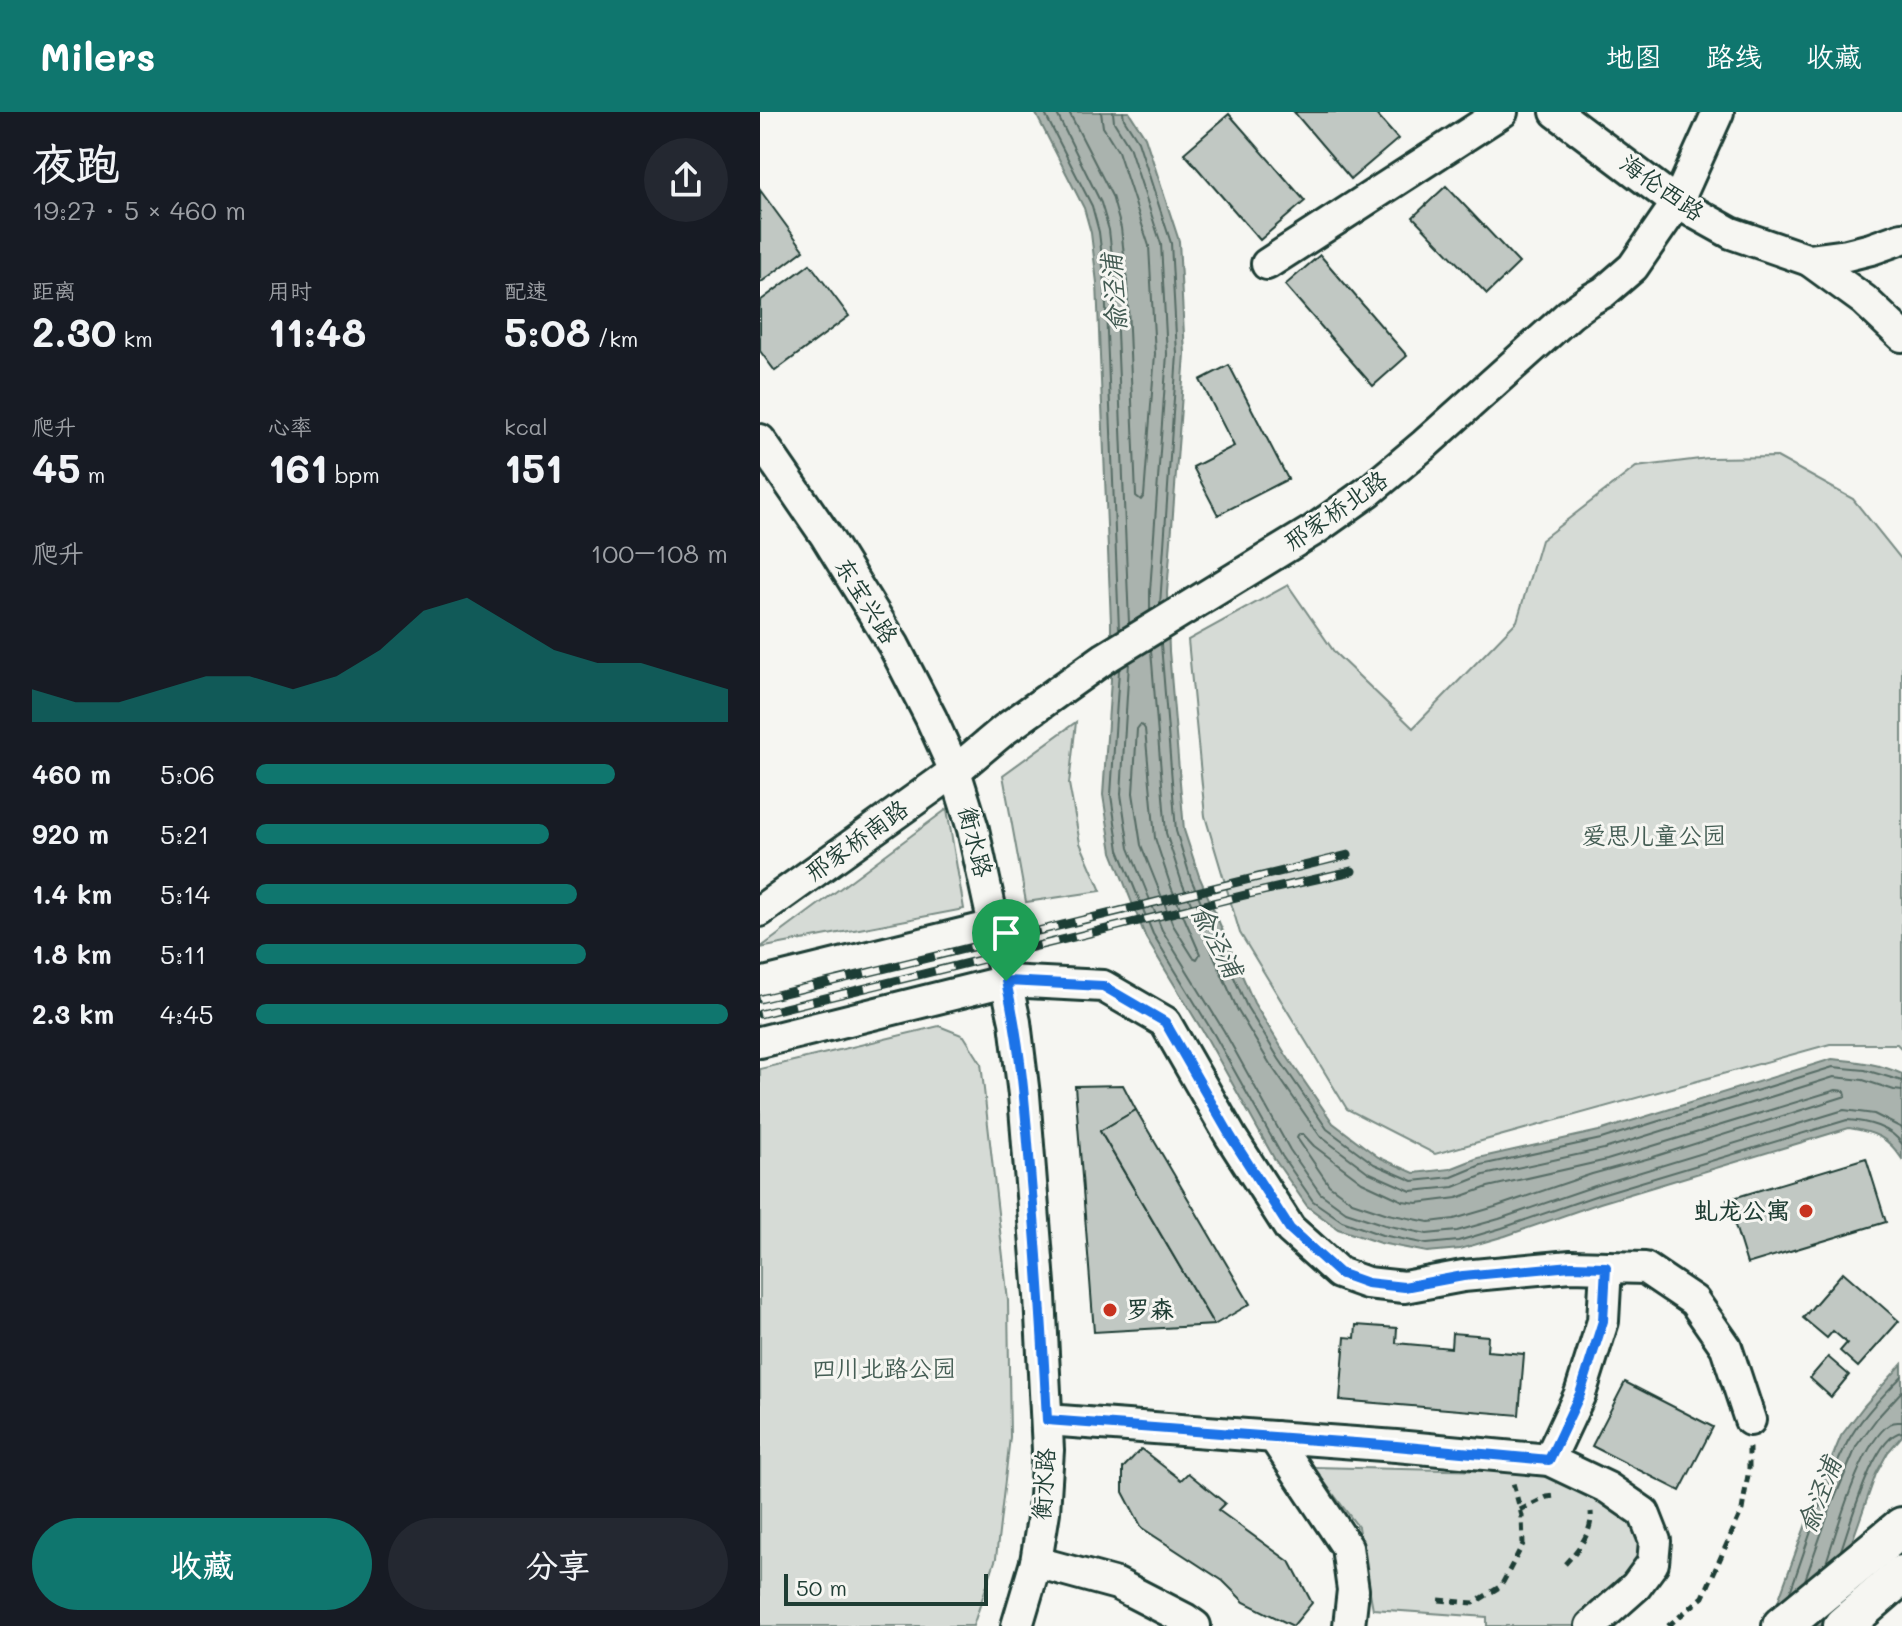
<!DOCTYPE html>
<html lang="zh">
<meta charset="utf-8">
<style>
:root{--surface:#171b24;--page:#242831;--text:#f1f3f6;--muted:#9ea1a6;--accent:#0f766e}
body{margin:0;font-family:Mali,"LXGW WenKai TC",sans-serif;background:var(--page);color:var(--text);height:100vh;display:flex;flex-direction:column;font-size:30px;white-space:nowrap}
*{box-sizing:border-box;margin:0}
p{font-size:26px;color:var(--muted)}
.icon{flex:none;width:44px;height:44px;fill:none;stroke:currentColor;stroke-width:2;stroke-linecap:round;stroke-linejoin:round}
.map{position:relative;flex:1;overflow:hidden}
.side{display:flex;flex-direction:column;background:var(--surface);width:760px}
.side>*{flex:none}
.scale{position:absolute;left:24px;bottom:20px;width:204px;box-sizing:border-box;padding-left:8px;border:4px solid #1f3d34;border-top:0;font-size:22px;line-height:28px;white-space:nowrap;color:#1f3d34;-webkit-text-stroke:6px #f6f6f2;paint-order:stroke}
.pin{position:absolute;display:grid;place-items:center;width:68px;height:68px;color:#fff;margin:-82px -34px;border-radius:50% 50% 50% 0;rotate:-45deg;box-shadow:0 0 8px #0007}
.pin .icon{rotate:45deg}
.round{display:grid;place-items:center;flex:none;width:84px;height:84px;border-radius:42px;background:var(--page)}
.headline{display:flex;align-items:center;justify-content:space-between;height:136px;padding:0 32px}
h1{font-size:44px;font-weight:700;line-height:60px}
.figures{display:grid;grid-template-columns:repeat(3,1fr);gap:12px;height:136px;padding:8px 32px}
.figures div{display:grid;align-content:center}
.figures b{font-size:40px;font-weight:700}
.figures small{font-size:22px;font-weight:400}
.figures p{font-size:22px}
.chart{height:224px;padding:16px 32px}
.chart p{display:flex;justify-content:space-between}
.chart svg{width:100%;height:144px;margin-top:8px;fill:var(--accent);opacity:.7}
.action{display:flex;gap:16px;margin-top:auto;padding:16px 32px}
.action a{flex:1;height:92px;border-radius:48px;background:var(--accent);color:#fff;font-size:32px;font-weight:700;line-height:92px;text-align:center}
.action a+a{background:var(--page);color:var(--text)}
ul{padding:0 32px;list-style:none;font-size:26px}
li{display:grid;grid-template-columns:128px 96px 1fr;align-items:center;height:60px}
li i{height:20px;border-radius:10px;background:var(--accent)}
header{display:flex;align-items:center;gap:48px;box-sizing:border-box;height:112px;padding:0 40px;background:var(--accent);color:#fff}
header strong{font-size:38px}
nav{display:flex;gap:44px;margin-inline-start:auto;font-size:28px}
main{display:flex;flex:1;min-height:0}
.map>svg:first-child{display:block}
.green{fill:#d6dbd6;stroke:#7a8c85;stroke-width:2}
.water{fill:#aab3ae;stroke:#72847d;stroke-width:2}
.lines{fill:none;stroke-linecap:round;stroke-linejoin:round}
.shore{stroke:#576c65;stroke-width:2}
.building{fill:#c1c8c3;stroke:#1f3d34;stroke-width:2}
.minor-casing{stroke:#1f3d34;stroke-width:36}
.major-casing{stroke:#1f3d34;stroke-width:44}
.path{stroke:#1f3d34;stroke-width:5;stroke-dasharray:8 6;stroke-linecap:butt}
.minor{stroke:#f6f6f2;stroke-width:30}
.major{stroke:#f6f6f2;stroke-width:38}
.rail-casing{stroke:#1f3d34;stroke-width:9}
.rail{stroke:#f6f6f2;stroke-width:6;stroke-dasharray:18;stroke-linecap:butt}
.route-casing{stroke:#fff;stroke-width:16}
.route{stroke:#1a73e8;stroke-width:10}
.poi-dot{fill:#c8321e;stroke:#f6f6f2;stroke-width:3}
.labels{text-anchor:middle;stroke-width:6;stroke-linejoin:round;paint-order:stroke}
.street-label{font-size:24px;fill:#1f3d34;stroke:#f6f6f2}
.park-label{font-size:24px;fill:#445d54;stroke:#f6f6f2}
.poi-label{font-size:24px;font-weight:bold;fill:#1f3d34;stroke:#f6f6f2;text-anchor:end}
.water-label{font-size:26px;font-style:italic;fill:#425a52;stroke:#f6f6f2}
</style>
<header>
<strong>Milers</strong>
<nav><a>地图</a><a>路线</a><a>收藏</a></nav>
</header>
<main>
<section class="side">
<div class="headline"><div><h1>夜跑</h1><p>19:27 · 5 × 460 m</p></div><a class="round"><svg class="icon" aria-label="share" viewBox="0 0 24 24"><path d="M12 15V3M7 8l5-5 5 5M5 13v7h14v-7"/></svg></a></div>
<div class="figures">
<div><p>距离</p><b>2.30<small> km</small></b></div>
<div><p>用时</p><b>11:48</b></div>
<div><p>配速</p><b>5:08<small> /km</small></b></div>
</div>
<div class="figures">
<div><p>爬升</p><b>45<small> m</small></b></div>
<div><p>心率</p><b>161<small> bpm</small></b></div>
<div><p>kcal</p><b>151</b></div>
</div>
<div class="chart"><p><span>爬升</span>100–108 m</p>
<svg viewBox="0 0 160 44" preserveAspectRatio="none"><path d="M0 44V34L10 38L20 38L30 34L40 30L50 30L60 34L70 30L80 22L90 10L100 6L110 14L120 22L130 26L140 26L150 30L160 34V44z"/></svg>
</div>
<ul>
<li><b>460 m</b>5:06<i style="width:76%"></i></li>
<li><b>920 m</b>5:21<i style="width:62%"></i></li>
<li><b>1.4 km</b>5:14<i style="width:68%"></i></li>
<li><b>1.8 km</b>5:11<i style="width:70%"></i></li>
<li><b>2.3 km</b>4:45<i style="width:100%"></i></li>
</ul>
<div class="action"><a>收藏</a><a>分享</a></div>
</section>
<div class="map">
<svg width="1142" height="1514" viewBox="0 0 1142 1514">
<rect width="100%" height="100%" fill="#f6f6f2"/>
<filter id="ink" filterUnits="userSpaceOnUse"><feTurbulence type="fractalNoise" baseFrequency=".0125" numOctaves="2"/><feDisplacementMap in="SourceGraphic" scale="16" xChannelSelector="R" yChannelSelector="G"/><feConvolveMatrix kernelMatrix="1 2 1 2 8 2 1 2 1" color-interpolation-filters="sRGB"/></filter>
<g filter="url(#ink)">
<g class="green">
<path d="M1017 345 1093 387 1142 448V937L1137 932H1070L675 1042 587 997 480 821 445 704 428 528 528 473 575 541 653 616 757 509 781 428 876 355 948 346Z"/>
<path d="M316 610 309 672 320 731 341 779 266 790 243 663Z"/>
<path d="M187 697 204 797 0 836Z"/>
<path d="M179 914 204 924 221 951 248 1189 250 1325 236 1446 213 1514H0V957Z"/>
<path d="M553 1355 774 1360 799 1366 851 1394 877 1417 885 1439 871 1466 817 1514H727V1505L613 1497 598 1415Z"/>
</g>
<g class="water">
<path d="M275 0H369L385 25 419 129 425 242 407 481 409 539 424 718 439 764 494 891 526 943 573 1011 618 1045 654 1061 690 1057 718 1046 839 1019 1072 947C1097 949 1120 952 1142 962V1047C1128 1025 1114 1020 1089 1016L840 1091 745 1124 700 1137 667 1140 620 1131 578 1117 547 1094 515 1048 448 928 386 826 352 740 343 683 351 568V511L337 171 331 121 324 96Z"/>
<path d="M1142 1252V1324L1128 1340 1116 1362 1062 1514H1009L1054 1390 1081 1324 1104 1294Z"/>
</g>
<g class="lines">
<g class="shore">
<path d="M284 0 332 94 339 120 345 171 359 517"/>
<path d="M296 0 341 91 349 118 355 171 369 511"/>
<path d="M309 0 352 84 361 116 367 170 376 384 381 388 384 384 395 242 389 134 358 39 343 15 341 0"/>
<path d="M353 0 354 10 369 34 401 132 407 242 390 479V499"/>
<path d="M363 0 364 7 378 29 411 131 417 242 400 493"/>
<path d="M401 532 416 719 431 767 487 895 519 947 567 1017 614 1052 653 1069 692 1065 721 1053 841 1027 1073 955 1105 958 1142 969"/>
<path d="M391 538 406 721 422 771 478 899 510 952 560 1024 608 1060 651 1079 694 1075 724 1063 844 1037 1074 965 1103 968 1134 978 1142 979"/>
<path d="M369 551 361 682 369 736 402 818 464 919 530 1038 560 1081 586 1100 625 1113 667 1122 697 1119 739 1107 835 1074 1084 998 1114 1002 1142 1016"/>
<path d="M359 558 351 683 359 738 393 822 455 924 522 1044 553 1089 582 1109 622 1123 667 1132 698 1129 742 1116 838 1083 1087 1008C1106 1009 1131 1015 1142 1032"/>
<path d="M380 613 383 614 385 617 395 726 411 775 440 842 437 847 433 845 413 813 381 733 373 681 377 617Z"/>
<path d="M1076 978 1085 979 1086 984 890 1046 832 1062 735 1095 694 1107 669 1110 628 1102 592 1090 569 1073 537 1026 539 1022H543L554 1034 602 1070 643 1089 657 1091 697 1086 728 1075 847 1048Z"/>
<path d="M1081 1438C1090 1413 1114 1323 1142 1320"/>
<path d="M1066 1451C1077 1418 1101 1330 1130 1312 1135 1309 1136 1310 1142 1310"/>
<path d="M1045 1468 1070 1397 1097 1333 1118 1305 1142 1279"/>
<path d="M1030 1480C1048 1430 1063 1378 1087 1331 1100 1306 1123 1284 1142 1264"/>
</g>
</g>
<g class="building">
<path d="M534 0H614L638 27 591 67Z"/>
<path d="M469 2 545 89 500 128 424 41Z"/>
<path d="M686 74 759 151 727 182 653 105Z"/>
<path d="M0 78 44 138 0 171Z"/>
<path d="M560 143 647 244 613 274 525 173Z"/>
<path d="M50 152 89 204 15 259 0 239V189Z"/>
<path d="M469 253 528 367 458 403 433 355 474 334 440 268Z"/>
<path d="M363 973 376 998 340 1019 454 1213 334 1220 315 974Z"/>
<path d="M376 998 490 1192 454 1213 340 1019Z"/>
<path d="M1106 1046 1126 1110 987 1152 967 1088Z"/>
<path d="M1083 1160 1139 1209 1098 1255 1080 1239 1087 1231 1073 1219 1067 1226 1043 1206Z"/>
<path d="M596 1213 637 1216 636 1231 691 1236 692 1221 728 1224 727 1239 764 1242 759 1303 580 1288 585 1225 595 1226Z"/>
<path d="M1068 1245 1089 1263 1071 1285 1050 1266Z"/>
<path d="M865 1270 953 1315 920 1379 832 1334Z"/>
<path d="M381 1337 421 1368 428 1361 465 1391 458 1398 531 1451 552 1491 533 1514 484 1490 463 1469 382 1416 363 1380V1356Z"/>
</g>
<g class="lines">
<defs>
<g id="minor">
<path d="M796 0 917 91 971 121 1049 148 1087 143 1111 137 1142 126"/>
<path d="M1049 148 1104 188 1142 224"/>
<path d="M507 152 742 0"/>
<path d="M0 328 66 424 134 534 171 606 195 659 213 717 255 910 264 983 280 1184 288 1338 284 1400 276 1450 257 1514"/>
<path d="M0 799 195 659 244 618 345 546 554 418 609 379 665 332 810 202 828 189 844 180 873 155 917 91 958 0"/>
<path d="M0 872 234 814"/>
<path d="M0 930 246 869 343 874 405 910 471 1025 530 1117 579 1161 607 1171 644 1175 703 1164 811 1154 885 1156 934 1189 966 1235 990 1308"/>
<path d="M287 1308 636 1334 789 1348 848 1376 884 1401 895 1429 893 1451 876 1474 831 1514"/>
<path d="M514 1325 587 1435 593 1478 589 1514"/>
<path d="M789 1348 820 1282 843 1209 846 1155"/>
<path d="M276 1450 357 1472 425 1507 435 1514"/>
</g>
<g id="major">
<path d="M1022 1514 1142 1415"/>
<path d="M1083 1514 1142 1463"/>
</g>
</defs>
<use href="#minor" class="minor-casing"/>
<use href="#major" class="major-casing"/>
<g class="path">
<path d="M760 1398 787 1385 796 1384"/>
<path d="M805 1452C818 1438 833 1420 831 1400"/>
<path d="M679 1488 714 1491 741 1474 763 1432 762 1404 753 1371"/>
<path d="M908 1514 943 1485 982 1398 989 1357V1332"/>
</g>
<use href="#minor" class="minor"/>
<use href="#major" class="major"/>
<defs>
<g id="rail">
<path d="M0 887 588 743"/>
<path d="M0 902 485 783 592 759"/>
</g>
</defs>
<use href="#rail" class="rail-casing"/>
<use href="#rail" class="rail"/>
</g>
</g>
<g class="lines" filter="url(#ink)">
<defs>
<path id="route" d="M246 869 343 874 405 910 471 1025 530 1117 579 1161 607 1171 644 1175 703 1164 811 1154 846 1155 843 1209 820 1282 789 1348 636 1334 287 1308C283 1229 278 1149 271 1070 266 1002 261 935 246 869Z"/>
</defs>
<use href="#route" class="route-casing"/>
<use href="#route" class="route"/>
</g>
<g class="poi-dot">
<circle cx="1046" cy="1099" r="8"/>
<circle cx="350" cy="1198" r="8"/>
</g>
<g class="labels">
<g class="street-label">
<text transform="translate(902 76) rotate(35)" y="8">海伦西路</text>
<text transform="translate(576 399) rotate(-35)" y="8">邢家桥北路</text>
<text transform="translate(106 489) rotate(58)" y="8">东宝兴路</text>
<text transform="translate(97 729) rotate(-36)" y="8">邢家桥南路</text>
<text transform="translate(215 730) rotate(76)" y="8">衡水路</text>
<text transform="translate(284 1372) rotate(-86)" y="8">衡水路</text>
</g>
<g class="park-label">
<text x="894" y="732">爱思儿童公园</text>
<text x="124" y="1265">四川北路公园</text>
</g>
<g class="poi-label">
<text x="1030" y="1107">虬龙公寓</text>
<text x="366" y="1206" text-anchor="start">罗森</text>
</g>
<g class="water-label">
<text transform="translate(354 181) rotate(-94)" y="9">俞泾浦</text>
<text transform="translate(457 829) rotate(62)" y="9">俞泾浦</text>
<text transform="translate(1059 1383) rotate(-69)" y="9">俞泾浦</text>
</g>
</g>
</svg>
<div class="scale">50 m</div>
<div class="pin" style="left:246px;top:869px;background:#1e9e55"><svg class="icon" aria-label="arrive" viewBox="0 0 24 24"><path d="M6 21V4h12l-3 4 3 4H6"/></svg></div>
</div>
</main>
